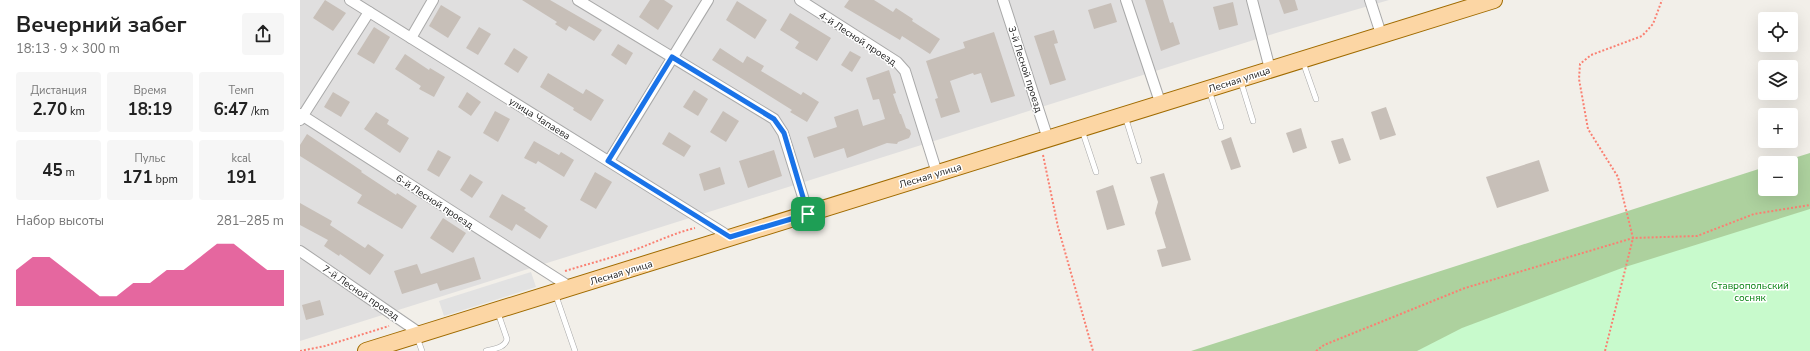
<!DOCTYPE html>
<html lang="ru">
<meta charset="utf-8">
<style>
:root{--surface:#fff;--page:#f6f6f6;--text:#222;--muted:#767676;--accent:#db2777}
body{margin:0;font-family:"Nunito Sans",sans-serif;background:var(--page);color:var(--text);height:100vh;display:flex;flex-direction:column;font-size:15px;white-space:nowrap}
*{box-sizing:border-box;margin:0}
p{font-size:13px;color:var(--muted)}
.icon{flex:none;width:22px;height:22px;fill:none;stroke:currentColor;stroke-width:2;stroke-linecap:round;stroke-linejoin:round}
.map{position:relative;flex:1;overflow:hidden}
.side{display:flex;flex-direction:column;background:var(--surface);width:300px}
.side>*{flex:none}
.fabs{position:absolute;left:1458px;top:12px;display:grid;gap:8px}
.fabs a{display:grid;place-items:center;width:40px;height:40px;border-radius:4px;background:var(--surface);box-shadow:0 4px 16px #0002;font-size:20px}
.pin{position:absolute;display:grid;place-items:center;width:34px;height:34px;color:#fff;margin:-17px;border-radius:8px;box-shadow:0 2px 6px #0006}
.round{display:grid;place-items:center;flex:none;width:42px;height:42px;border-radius:4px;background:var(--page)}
.headline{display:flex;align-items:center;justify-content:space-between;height:68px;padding:0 16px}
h1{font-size:22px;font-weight:700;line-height:30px}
.metrics{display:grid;grid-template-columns:repeat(3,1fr);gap:6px;height:68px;padding:4px 16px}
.metrics div{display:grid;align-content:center;border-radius:4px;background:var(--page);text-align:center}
.metrics b{font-size:17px;font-weight:700}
.metrics small{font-size:11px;font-weight:400}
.metrics p{font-size:11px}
.chart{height:112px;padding:8px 16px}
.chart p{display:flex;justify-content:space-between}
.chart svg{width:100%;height:72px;margin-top:4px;fill:var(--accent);opacity:.7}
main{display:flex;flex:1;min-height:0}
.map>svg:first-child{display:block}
.residential{fill:#e0dfdf}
.forest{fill:#add19e}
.park{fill:#c8facc}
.parking{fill:#e2e2e2}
.building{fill:#c7bfb8}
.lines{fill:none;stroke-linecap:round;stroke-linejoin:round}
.service-casing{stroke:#a9a9a9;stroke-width:6}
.minor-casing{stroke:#a9a9a9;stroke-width:12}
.primary-casing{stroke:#a06b00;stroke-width:18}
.path{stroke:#fa8072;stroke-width:2;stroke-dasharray:2 2;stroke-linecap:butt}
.service{stroke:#fff;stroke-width:5}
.minor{stroke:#fff;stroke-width:10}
.primary{stroke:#fcd6a4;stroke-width:16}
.route-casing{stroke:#fff;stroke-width:8}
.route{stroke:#1a73e8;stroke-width:5}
.labels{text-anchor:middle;stroke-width:3;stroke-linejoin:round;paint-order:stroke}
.street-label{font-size:10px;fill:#222;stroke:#fff}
.park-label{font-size:10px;fill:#0c8416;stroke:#fff}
</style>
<main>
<section class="side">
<div class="headline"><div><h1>Вечерний забег</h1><p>18:13 · 9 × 300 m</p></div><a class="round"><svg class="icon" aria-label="share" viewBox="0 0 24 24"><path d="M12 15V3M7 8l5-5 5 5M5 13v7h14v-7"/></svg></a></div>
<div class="metrics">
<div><p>Дистанция</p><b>2.70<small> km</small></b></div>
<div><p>Время</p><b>18:19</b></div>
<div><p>Темп</p><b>6:47<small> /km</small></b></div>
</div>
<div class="metrics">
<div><b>45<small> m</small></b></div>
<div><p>Пульс</p><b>171<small> bpm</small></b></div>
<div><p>kcal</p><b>191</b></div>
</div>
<div class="chart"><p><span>Набор высоты</span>281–285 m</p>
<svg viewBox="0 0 160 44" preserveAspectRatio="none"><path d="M0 44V22L10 14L20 14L30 22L40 30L50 38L60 38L70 30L80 30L90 22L100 22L110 14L120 6L130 6L140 14L150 22L160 22V44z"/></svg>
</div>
</section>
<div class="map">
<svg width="1510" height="351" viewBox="0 0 1510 351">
<rect width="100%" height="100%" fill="#f2efe9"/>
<path class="residential" d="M0 0H1089L976 33 0 341Z"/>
<path class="forest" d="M1510 153V351H891L1465 167V189H1491V163H1478Z"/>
<path class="park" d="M1510 209V351H1117L1162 328 1322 268Z"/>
<path class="parking" d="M231 272 236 287 144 316 139 301Z"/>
<g class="building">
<path d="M25 0 46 13 33 31 13 18Z"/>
<path d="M222 0H250L302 30 294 41 269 26 266 31 255 24 257 22Z"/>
<path d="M350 0H364L373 6 358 30 339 17Z"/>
<path d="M549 0H574L593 12 596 8 613 19 612 21 640 39 630 54 602 36 600 40 544 7Z"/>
<path d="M845 0H863L870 23 873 22 880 44 861 51Z"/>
<path d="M979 0H995L998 10 984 14Z"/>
<path d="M437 1 467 20 455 39 426 20Z"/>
<path d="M933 2 938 25 919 30 913 7Z"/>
<path d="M811 3 817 22 794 29 788 10Z"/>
<path d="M141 5 161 17 148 38 129 26Z"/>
<path d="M490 13 531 38 517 61 495 48 499 42 480 30Z"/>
<path d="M74 27 90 37 74 64 57 54Z"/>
<path d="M179 27 191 34 178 55 166 48Z"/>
<path d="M754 30 758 43 754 44 766 80 750 85 734 36Z"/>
<path d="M694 32 715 96 691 103 681 73 674 75 673 73 650 81 660 112 641 118 635 99 638 98 626 61 665 48 663 42Z"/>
<path d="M318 44 333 53 326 65 311 55Z"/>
<path d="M214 48 228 57 218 73 204 64Z"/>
<path d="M420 48 443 63 447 56 464 66 461 71 501 95 503 92 519 102 507 122 490 112 492 110 412 60Z"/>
<path d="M550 51 561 57 552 72 541 65Z"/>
<path d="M105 54 129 70 130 68 145 77 134 97 119 89 121 86 95 69Z"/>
<path d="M589 70 596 93 593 94 600 114H601L606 128 610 130 611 134 609 138 598 142 597 144 587 143 547 158 544 148 514 158 507 137 537 127 534 117 558 109 563 126 585 119 579 99 573 100 566 78Z"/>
<path d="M248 73 283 94 286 89 304 100 291 121 273 110 274 108 240 87Z"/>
<path d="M394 90 408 99 398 116 383 107Z"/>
<path d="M33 92 50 102 41 117 24 107Z"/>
<path d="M167 92 181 102 171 116 158 107Z"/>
<path d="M1086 107 1096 135 1080 140 1071 112Z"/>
<path d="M195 111 210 119 198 142 183 133Z"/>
<path d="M423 111 439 121 426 142 410 132Z"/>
<path d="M76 112 89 120 87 124 109 138 100 153 64 129Z"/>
<path d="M1001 128 1007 148 993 153 986 133Z"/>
<path d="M369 132 391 146 384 157 362 144Z"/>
<path d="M7 134 62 171 61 172 96 195 97 193 117 206 102 229 57 203 62 195 0 156V145Z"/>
<path d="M931 137 941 167 931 170 921 141Z"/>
<path d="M1043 138 1051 160 1039 164 1031 141Z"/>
<path d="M234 141 259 155 261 152 274 160 264 177 238 161 236 164 224 158Z"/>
<path d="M138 150 151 157 139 177 127 170Z"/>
<path d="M474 150 482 176 448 188 439 161Z"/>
<path d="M1239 160 1249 191 1197 208 1186 177Z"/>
<path d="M420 167 425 184 404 191 399 174Z"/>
<path d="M295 172 312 182 296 209 280 200Z"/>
<path d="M864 173 891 260 862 267 857 250 866 248 855 213 858 202 850 177Z"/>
<path d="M170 174 183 182 172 198 160 190Z"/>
<path d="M813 185 825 225 807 230 796 191Z"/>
<path d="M202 194 226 208 224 210 248 226 240 239 216 224 212 231 189 217Z"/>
<path d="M0 203 32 221 30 225 65 248 68 244 84 255 70 275 40 254 39 256 24 246 28 240 0 225Z"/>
<path d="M143 218 166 233 153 253 130 238Z"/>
<path d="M174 257 181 279 140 291 137 283 102 294 94 271 117 264 121 274Z"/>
<path d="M20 300 24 315 6 320 2 305Z"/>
</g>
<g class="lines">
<defs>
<g id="service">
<path d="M1003 62 1016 99"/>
<path d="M941 82 953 121"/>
<path d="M909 90 921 127"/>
<path d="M825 116 839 161"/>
<path d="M782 130 796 172"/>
<path d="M255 293 275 351"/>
<path d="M117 337 122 351"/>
<path d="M186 351C193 349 205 348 207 339L198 313"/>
</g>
<g id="minor">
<path d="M50 0 430 237"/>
<path d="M278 0 474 119 483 133 508 213"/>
<path d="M500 0 597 62 605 71 637 173"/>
<path d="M703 0 748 139"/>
<path d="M826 0 861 105"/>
<path d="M952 0 970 69"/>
<path d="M1070 0 1081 34"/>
<path d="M111 38 133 0"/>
<path d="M0 114 270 287"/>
<path d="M0 120 69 12"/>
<path d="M309 161 408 0"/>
<path d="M0 251 121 334"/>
</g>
<path id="primary" d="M66 351 1194 0"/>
</defs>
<use href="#service" class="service-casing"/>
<use href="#minor" class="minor-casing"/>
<use href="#primary" class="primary-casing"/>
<g class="path">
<path d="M743 155 758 227 793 351"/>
<path d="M265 271C288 264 311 258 334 250 354 243 374 233 395 228"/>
<path d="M0 351 25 346 89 326"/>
<path d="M1016 351 1024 345 1165 288 1333 238 1397 236 1454 214 1510 205"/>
<path d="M1305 351 1333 238 1318 177 1288 129 1279 79 1280 64 1291 55 1342 36 1353 24 1362 0"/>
</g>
<use href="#service" class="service"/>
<use href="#minor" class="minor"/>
<use href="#primary" class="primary"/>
</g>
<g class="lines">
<defs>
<path id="route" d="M372 57 474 119 484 133 508 214 430 237 308 161Z"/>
</defs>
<use href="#route" class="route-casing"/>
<use href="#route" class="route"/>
</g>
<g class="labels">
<g class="street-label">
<text transform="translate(558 38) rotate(33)" y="4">4-й Лесной проезд</text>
<text transform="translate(726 69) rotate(72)" y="4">3-й Лесной проезд</text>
<text transform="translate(939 79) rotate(-18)" y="4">Лесная улица</text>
<text transform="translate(240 118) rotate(32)" y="4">улица Чапаева</text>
<text transform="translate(630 175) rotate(-17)" y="4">Лесная улица</text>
<text transform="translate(135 201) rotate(33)" y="4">6-й Лесной проезд</text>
<text transform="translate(321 272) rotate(-17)" y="4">Лесная улица</text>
<text transform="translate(61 292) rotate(34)" y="4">7-й Лесной проезд</text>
</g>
<g class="park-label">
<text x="1450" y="289">Ставропольский<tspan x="1450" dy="12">сосняк</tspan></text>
</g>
</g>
</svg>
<div class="fabs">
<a><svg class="icon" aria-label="locate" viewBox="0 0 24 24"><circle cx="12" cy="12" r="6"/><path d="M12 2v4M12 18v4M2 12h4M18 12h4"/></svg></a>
<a><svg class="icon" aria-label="layers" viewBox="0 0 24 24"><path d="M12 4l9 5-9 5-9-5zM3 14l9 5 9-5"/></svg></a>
<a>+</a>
<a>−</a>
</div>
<div class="pin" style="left:508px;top:214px;background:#1e9e55"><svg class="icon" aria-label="arrive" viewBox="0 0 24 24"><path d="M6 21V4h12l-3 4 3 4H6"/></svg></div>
</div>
</main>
